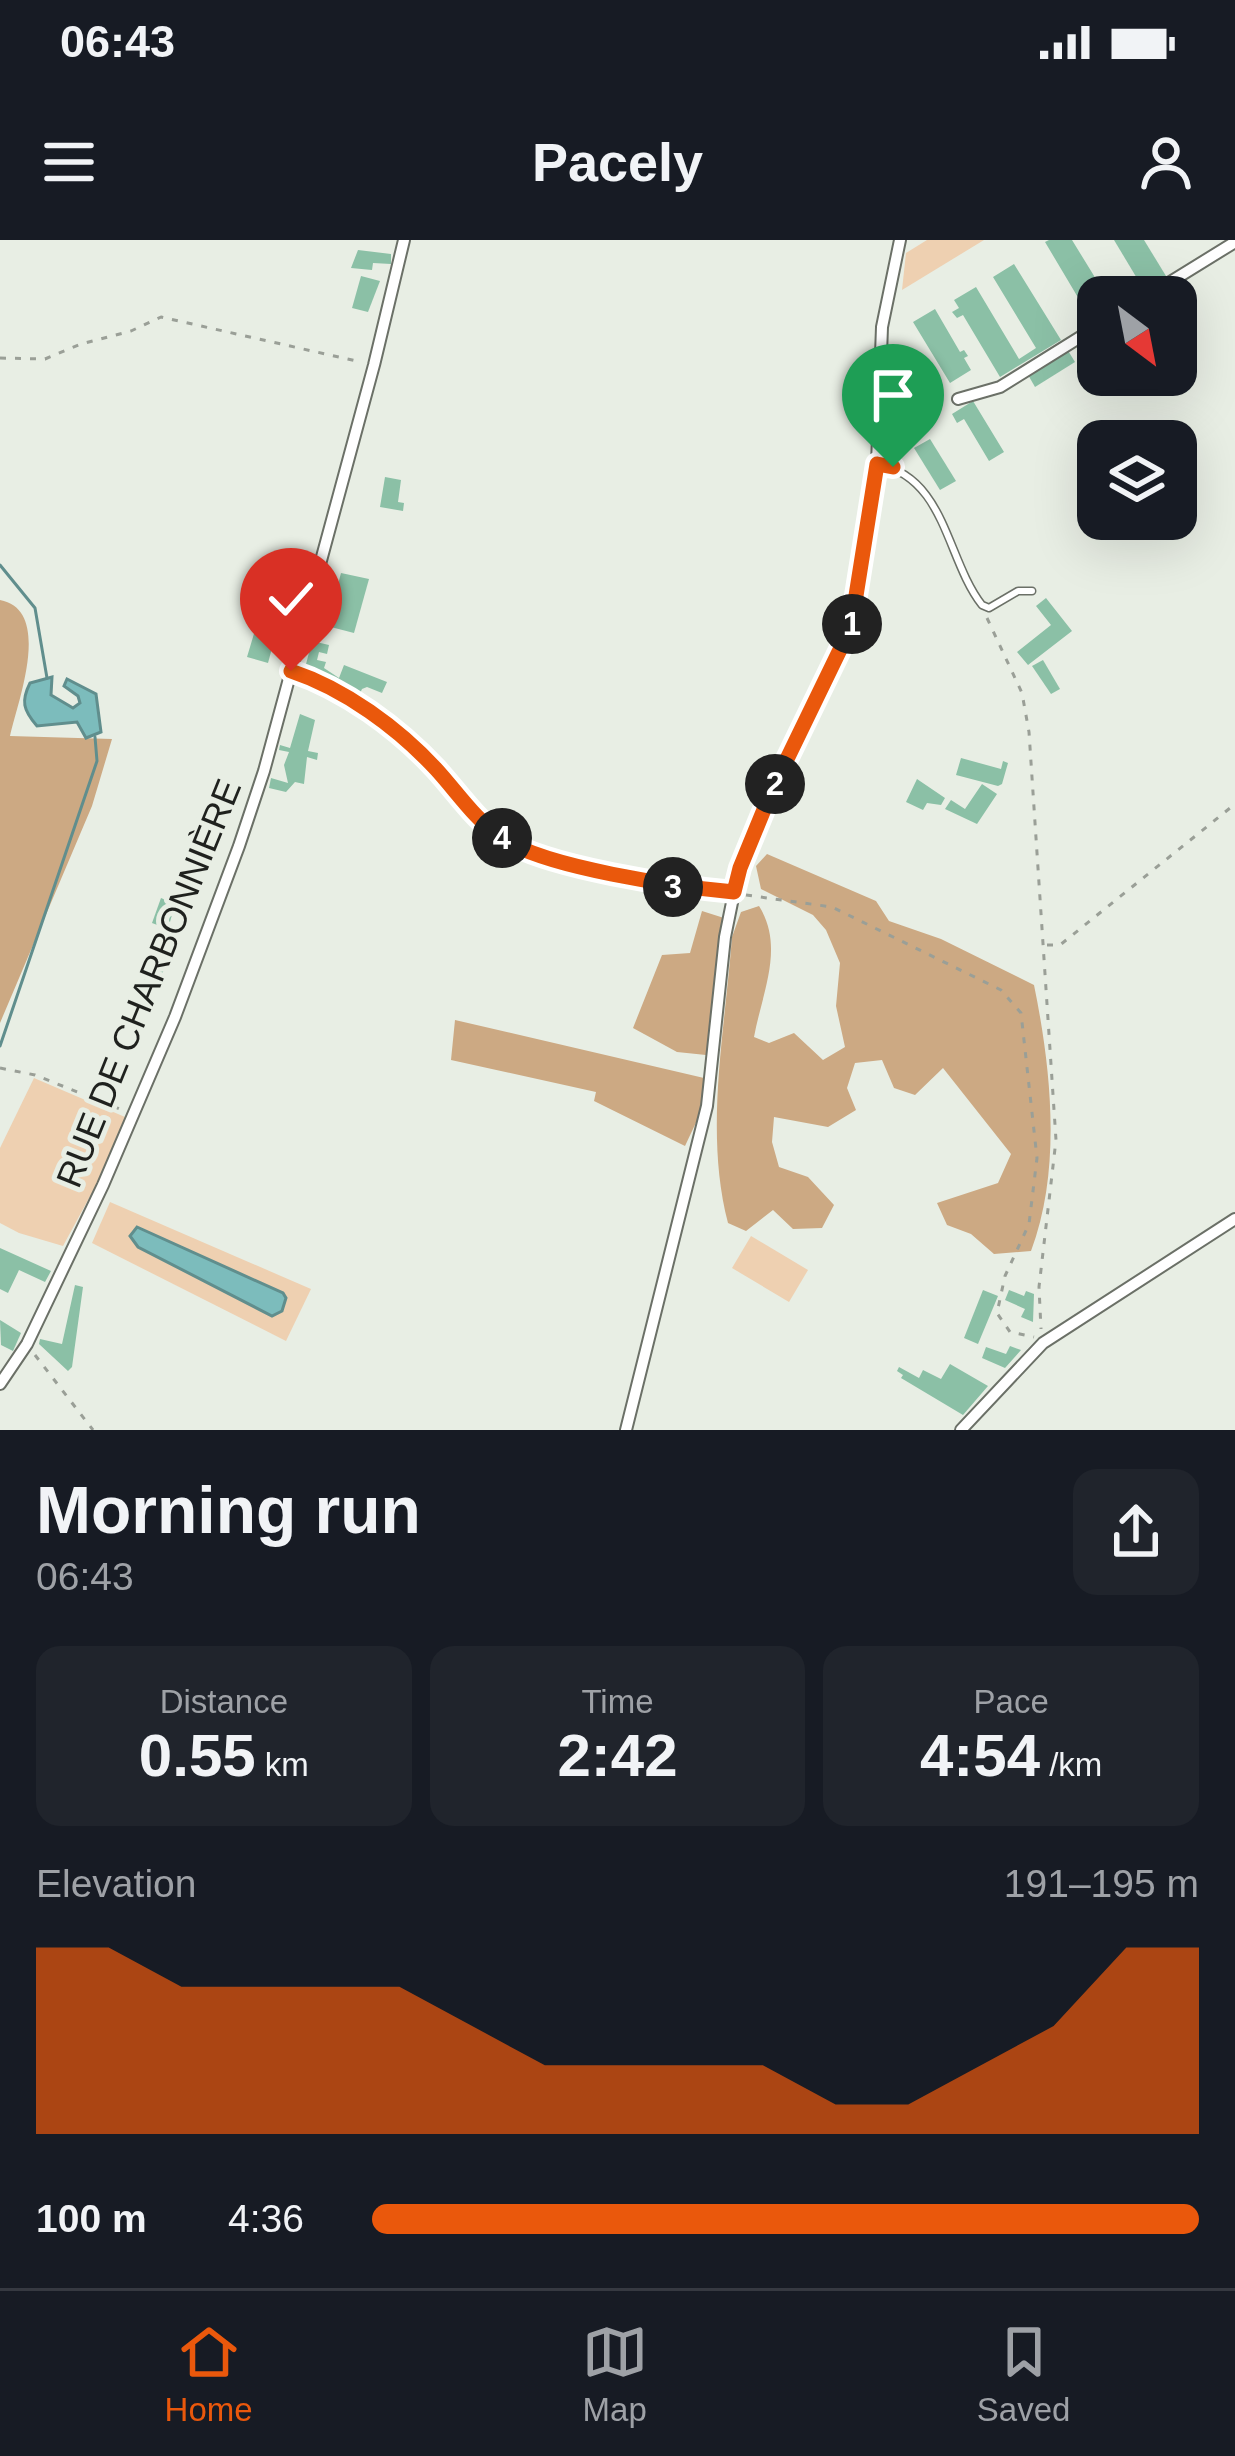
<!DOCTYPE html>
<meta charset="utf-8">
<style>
:root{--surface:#171b24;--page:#20242c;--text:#f1f3f6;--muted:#9ea1a6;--line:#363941;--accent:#ea580c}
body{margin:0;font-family:Helvetica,sans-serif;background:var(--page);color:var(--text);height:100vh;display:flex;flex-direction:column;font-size:45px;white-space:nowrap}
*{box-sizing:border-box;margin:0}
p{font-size:39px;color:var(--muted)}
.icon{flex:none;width:66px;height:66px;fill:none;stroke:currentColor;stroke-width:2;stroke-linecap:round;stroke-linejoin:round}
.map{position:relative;height:1190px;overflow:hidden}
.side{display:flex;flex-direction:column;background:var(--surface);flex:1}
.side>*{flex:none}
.needle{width:78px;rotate:148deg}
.buttons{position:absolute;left:1077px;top:36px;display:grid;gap:24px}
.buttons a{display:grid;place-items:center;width:120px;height:120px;border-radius:24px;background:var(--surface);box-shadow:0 12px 48px #0002;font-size:60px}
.pin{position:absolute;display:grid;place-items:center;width:102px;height:102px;color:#fff;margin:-123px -51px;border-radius:50% 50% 50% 0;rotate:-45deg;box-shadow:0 0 12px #0007}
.pin .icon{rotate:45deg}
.km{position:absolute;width:60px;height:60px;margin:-30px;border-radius:50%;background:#222;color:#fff;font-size:33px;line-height:60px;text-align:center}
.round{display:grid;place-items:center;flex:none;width:126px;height:126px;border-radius:24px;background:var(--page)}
.overview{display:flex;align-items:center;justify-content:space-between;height:204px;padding:0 36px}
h1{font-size:66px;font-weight:700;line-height:90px}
.stats{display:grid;grid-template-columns:repeat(3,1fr);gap:18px;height:204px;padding:12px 36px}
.stats div{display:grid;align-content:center;border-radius:24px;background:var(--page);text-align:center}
.stats b{font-size:60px;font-weight:700}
.stats small{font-size:33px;font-weight:400}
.stats p{font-size:33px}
.chart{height:336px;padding:24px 36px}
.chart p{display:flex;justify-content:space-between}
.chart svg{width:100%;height:216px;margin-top:12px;fill:var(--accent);opacity:.7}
ul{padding:0 36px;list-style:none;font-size:39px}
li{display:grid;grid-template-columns:192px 144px 1fr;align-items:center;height:90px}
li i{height:30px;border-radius:15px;background:var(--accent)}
.status{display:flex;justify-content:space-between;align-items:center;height:84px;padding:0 60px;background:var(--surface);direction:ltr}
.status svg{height:33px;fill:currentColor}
header{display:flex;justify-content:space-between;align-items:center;height:156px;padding:0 36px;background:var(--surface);font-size:54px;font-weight:700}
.dock{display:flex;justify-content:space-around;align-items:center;height:168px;border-top:3px solid var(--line);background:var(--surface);font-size:33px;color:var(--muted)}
.dock a{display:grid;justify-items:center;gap:6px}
.dock .active{color:var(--accent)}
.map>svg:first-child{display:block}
.green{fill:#eed0b1}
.forest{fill:#cca983}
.water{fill:#7cbcbc;stroke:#608e8d;stroke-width:3}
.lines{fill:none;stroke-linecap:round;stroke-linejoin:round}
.stream{stroke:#608e8d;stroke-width:3}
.building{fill:#8bc0a6}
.service-casing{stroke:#6b7067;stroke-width:9}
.minor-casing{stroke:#6b7067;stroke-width:14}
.path{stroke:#9a9f97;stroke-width:3;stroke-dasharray:6 9;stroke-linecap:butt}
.service{stroke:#fff;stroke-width:6}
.minor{stroke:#fff;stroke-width:10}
.route-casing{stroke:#fff;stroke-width:24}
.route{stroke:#ea580c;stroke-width:15}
.labels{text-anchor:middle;stroke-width:10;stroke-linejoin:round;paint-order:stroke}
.street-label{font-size:36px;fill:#1f211e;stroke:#e8eee4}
</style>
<div class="status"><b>06:43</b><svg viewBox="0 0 49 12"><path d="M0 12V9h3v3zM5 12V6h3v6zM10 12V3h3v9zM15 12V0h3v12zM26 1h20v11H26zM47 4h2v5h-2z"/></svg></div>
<header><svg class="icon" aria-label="menu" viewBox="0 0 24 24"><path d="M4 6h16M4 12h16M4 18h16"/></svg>Pacely<svg class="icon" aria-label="person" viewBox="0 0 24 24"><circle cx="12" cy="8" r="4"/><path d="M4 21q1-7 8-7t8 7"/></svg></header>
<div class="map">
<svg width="1235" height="1190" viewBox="0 0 1235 1190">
<rect width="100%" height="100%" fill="#e8eee4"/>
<g class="green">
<path d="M927 0H984L902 50 906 13Z"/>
<path d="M34 838 125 877 95 947 63 1006 19 993 0 983V908Z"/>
<path d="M110 962 311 1049 286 1101 92 1003Z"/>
<path d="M751 996 808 1030 789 1062 732 1028Z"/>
</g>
<g class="forest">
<path d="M0 360C53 370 18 461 10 496L112 499 92 566 0 783Z"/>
<path d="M767 614 876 661 889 681 941 699 1034 745C1051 828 1062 929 1031 1011L994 1014 971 994 947 985 937 963 998 943 1011 914 943 828 915 855 894 848 882 820 855 823 847 848 856 870 828 887 774 877 772 902 779 927 808 937 834 965 822 988 793 989 773 970 746 991 728 983C704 891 725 791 732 697L741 672 759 666C785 707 762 753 754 797L769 803 794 793 823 820 845 807 836 766 840 723 826 690 813 675 761 649 756 626Z"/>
<path d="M702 671 724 678 706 815 677 812 633 788 662 715 690 713Z"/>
<path d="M455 780 704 838 700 874 685 906 594 861 596 852 451 820Z"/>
</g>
<g class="water">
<path d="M52 437 51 455 73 468 80 463 78 456 64 446 67 439 96 454 101 492 86 498 77 482 37 486C23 470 21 461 30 443Z"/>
<path d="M137 987 283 1053 286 1058 282 1071 272 1076 138 1007 130 996Z"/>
</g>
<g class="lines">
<g class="stream">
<path d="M0 325 35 368 47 438"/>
<path d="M0 806 97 521 95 497"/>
</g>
</g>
<g class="building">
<path d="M1049 0H1072L1107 57H1098V77L1092 81 1045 2Z"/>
<path d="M1114 0H1144L1166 36 1144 50Z"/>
<path d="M358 10 391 14V24L373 23 372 30 351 28Z"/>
<path d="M1014 24 1061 100 1000 137 963 75 957 78 952 72 959 68 954 60 976 47 1019 119 1036 108 993 37Z"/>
<path d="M361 36 380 41 368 72 352 68Z"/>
<path d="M935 69 960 112 964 110 968 116 964 118 971 130 950 143 913 82Z"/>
<path d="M1067 109 1075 122 1035 147 1027 133Z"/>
<path d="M913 132 920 146 900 157 896 150 892 152 888 146Z"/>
<path d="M973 161 1004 212 989 221 964 179 957 183 952 174Z"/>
<path d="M920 174 927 188 891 206 884 192Z"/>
<path d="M930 199 956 241 940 250 914 208Z"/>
<path d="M385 237 401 240 398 262 404 263 403 271 380 267Z"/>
<path d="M341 333 369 339 354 393 327 386Z"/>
<path d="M1046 358 1072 391 1028 425 1017 412 1051 385 1036 366Z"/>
<path d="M262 367 297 376 290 402 275 397 268 423 247 417Z"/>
<path d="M312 401 329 405 327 414 319 412 317 420 326 422 324 428 339 438 344 425 387 442 382 453 367 447 362 449 357 460 305 428Z"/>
<path d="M1043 420 1060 449 1051 454 1032 426Z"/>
<path d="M300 474 315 480 308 511 318 513 317 520 307 517 304 544 295 542 286 552 269 548 271 538 288 543 284 525 289 512 279 510 280 505 290 508Z"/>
<path d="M961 518 1001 529 1003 521 1008 523 1002 544 998 546 956 535Z"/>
<path d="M917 539 945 558 941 565 927 563 923 570 906 562Z"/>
<path d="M982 544 997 554 977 584 945 569 951 560 965 569Z"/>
<path d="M161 658 175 664 168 689 152 683Z"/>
<path d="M152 712 168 719 161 737 168 739 165 747 155 743 151 753 141 749Z"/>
<path d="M0 1008 51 1031 45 1042 19 1030 8 1053 0 1049Z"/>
<path d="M75 1045 83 1047 72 1127 68 1131 39 1104 40 1099 62 1104Z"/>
<path d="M983 1050 998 1056 978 1104 964 1098Z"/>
<path d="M1009 1050 1024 1056 1026 1051 1034 1054 1033 1082 1021 1077 1025 1069 1005 1060Z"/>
<path d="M0 1080 21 1093 13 1111 1 1105Z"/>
<path d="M1010 1106 1021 1110 1005 1128 982 1118 986 1107 1006 1114Z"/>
<path d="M950 1124 988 1146 963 1175 901 1138 903 1135 897 1131 899 1127 919 1138 923 1130 941 1139Z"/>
</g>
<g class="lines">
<defs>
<path id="service" d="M877 224C946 237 946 319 982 365L989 368 1018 351H1032"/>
<g id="minor">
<path d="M1146 57 1235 2"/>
<path d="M958 159 1000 147 1098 86"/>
<path d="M291 431C345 450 398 488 436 529 457 552 475 579 500 597 544 628 679 647 734 652"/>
<path d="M0 1144 27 1104 103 945 175 777 239 606 264 531 374 125 404 0"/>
<path d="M626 1190 707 866 725 697 739 628 772 551 851 387 877 224 882 87 900 0"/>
<path d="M961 1190 1043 1103 1235 979"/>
</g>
</defs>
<use href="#service" class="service-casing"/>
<use href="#minor" class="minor-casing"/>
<g class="path">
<path d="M0 118 45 119 81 104 131 91 161 77 361 122"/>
<path d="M987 378 1022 453 1029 492 1056 900 1039 1047 1041 1089"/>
<path d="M746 655 832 667 1001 750 1021 773 1037 918 1029 984 1005 1036 997 1073 1010 1092 1034 1097"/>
<path d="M1047 705H1060L1235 564"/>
<path d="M0 828 35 835 120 869"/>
<path d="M35 1115 93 1190"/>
</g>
<use href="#service" class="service"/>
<use href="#minor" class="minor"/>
</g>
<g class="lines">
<defs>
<path id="route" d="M291 431C345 449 398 488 436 529 457 552 475 579 500 597 543 628 679 647 734 652L740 628 772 550 851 387 877 224 893 227"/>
</defs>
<use href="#route" class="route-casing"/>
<use href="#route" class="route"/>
</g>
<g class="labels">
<g class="street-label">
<text transform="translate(148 743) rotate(-68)" y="13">RUE DE CHARBONNIÈRE</text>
</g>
</g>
</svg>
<div class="buttons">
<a><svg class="needle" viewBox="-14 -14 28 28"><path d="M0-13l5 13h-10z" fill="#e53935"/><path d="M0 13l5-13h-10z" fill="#9ea1a6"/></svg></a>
<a><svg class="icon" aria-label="layers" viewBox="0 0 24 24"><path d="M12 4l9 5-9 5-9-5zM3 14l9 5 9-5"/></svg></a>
</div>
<div class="pin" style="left:893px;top:227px;background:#1e9e55"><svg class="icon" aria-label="arrive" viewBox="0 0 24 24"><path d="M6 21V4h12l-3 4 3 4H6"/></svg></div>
<div class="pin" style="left:291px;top:431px;background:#d93025"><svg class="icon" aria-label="check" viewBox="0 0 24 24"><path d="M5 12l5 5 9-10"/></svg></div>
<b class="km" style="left:852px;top:384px">1</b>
<b class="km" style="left:775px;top:544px">2</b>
<b class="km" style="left:673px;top:647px">3</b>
<b class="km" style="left:502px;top:598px">4</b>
</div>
<section class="side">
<div class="overview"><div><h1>Morning run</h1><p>06:43</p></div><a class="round"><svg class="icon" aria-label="share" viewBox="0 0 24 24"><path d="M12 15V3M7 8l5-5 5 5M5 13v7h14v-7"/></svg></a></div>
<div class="stats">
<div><p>Distance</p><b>0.55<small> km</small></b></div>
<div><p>Time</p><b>2:42</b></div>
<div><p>Pace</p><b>4:54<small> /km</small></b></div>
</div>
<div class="chart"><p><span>Elevation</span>191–195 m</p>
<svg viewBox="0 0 160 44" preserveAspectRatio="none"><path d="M0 44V6L10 6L20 14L30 14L40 14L50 14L60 22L70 30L80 30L90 30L100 30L110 38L120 38L130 30L140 22L150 6L160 6V44z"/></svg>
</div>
<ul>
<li><b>100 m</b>4:36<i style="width:100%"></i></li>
</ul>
</section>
<nav class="dock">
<a class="active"><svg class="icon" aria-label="home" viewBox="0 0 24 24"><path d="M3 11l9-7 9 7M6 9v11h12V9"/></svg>Home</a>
<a><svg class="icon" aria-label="map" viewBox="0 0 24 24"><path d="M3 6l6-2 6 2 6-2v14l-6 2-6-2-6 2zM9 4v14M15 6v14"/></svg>Map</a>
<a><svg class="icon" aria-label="saved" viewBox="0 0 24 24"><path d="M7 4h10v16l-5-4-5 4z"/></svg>Saved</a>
</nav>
